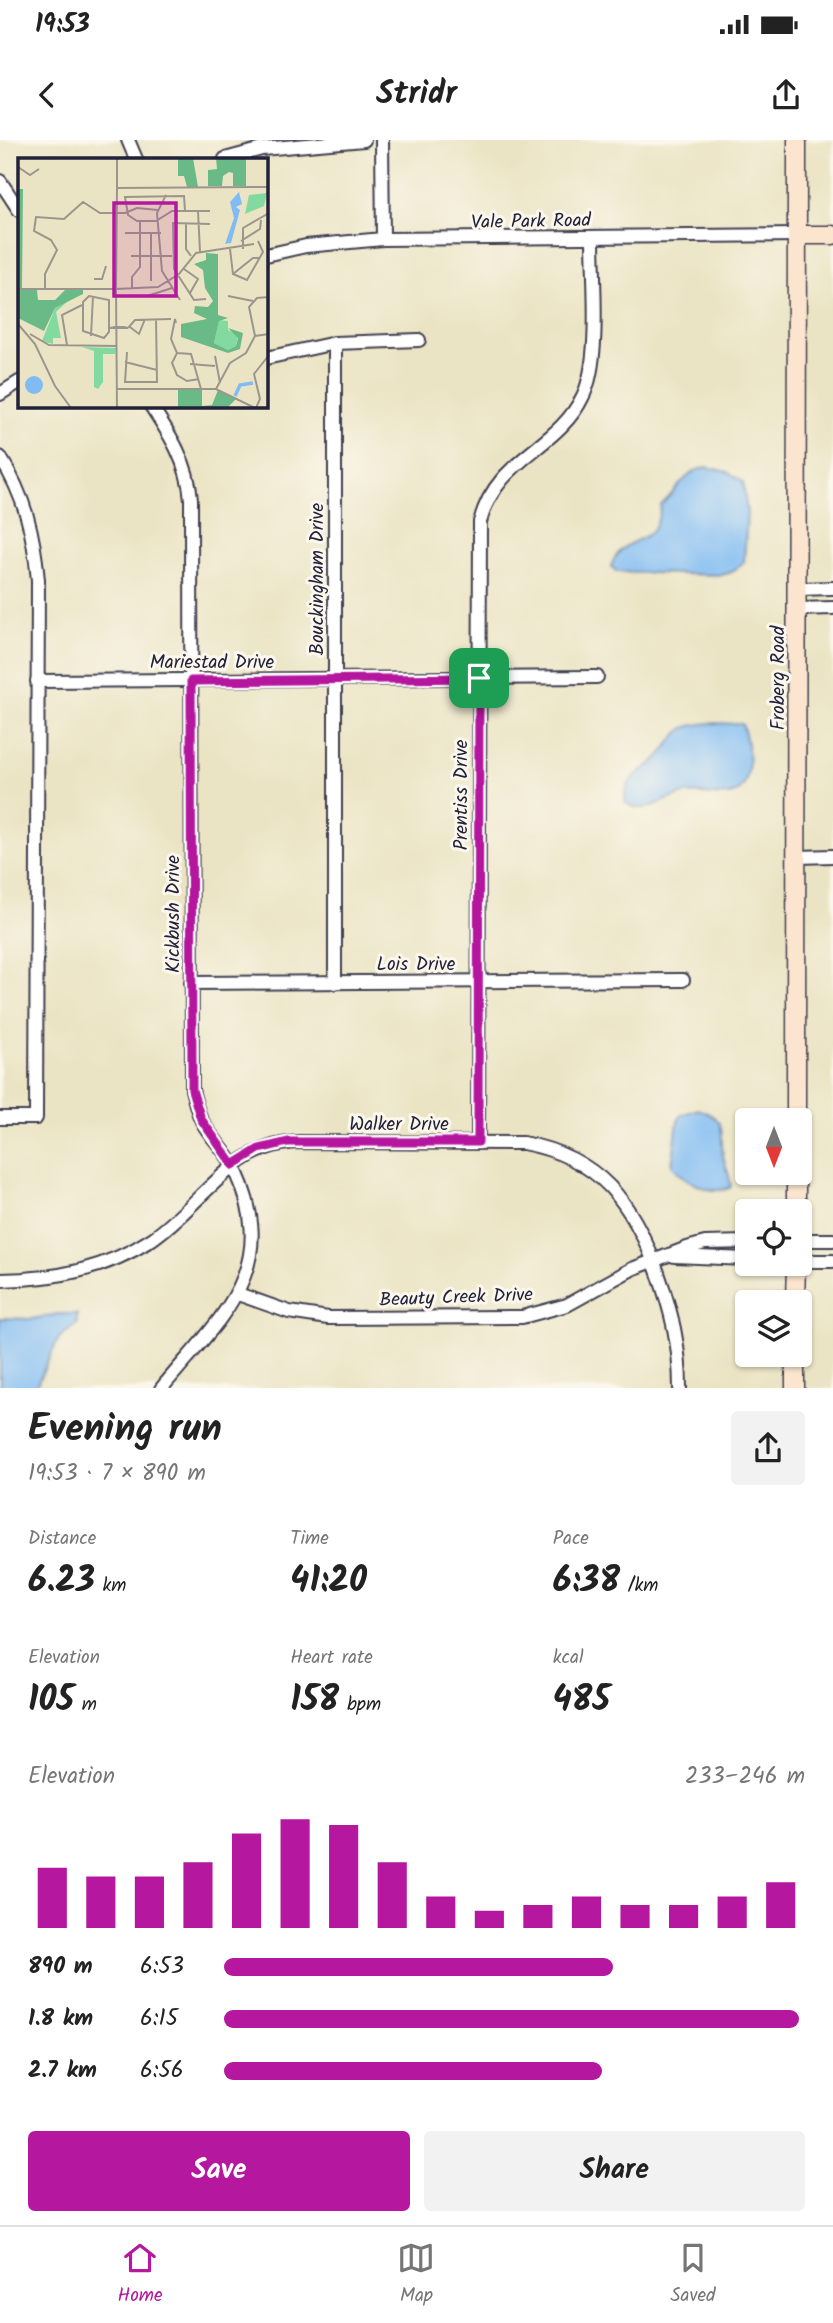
<!DOCTYPE html>
<meta charset="utf-8">
<style>
:root{--surface:#fff;--page:#f2f2f2;--text:#222;--muted:#767676;--line:#e0e0e0;--accent:#b5179e}
body{margin:0;font-family:Kalam,sans-serif;background:var(--page);color:var(--text);height:100vh;display:flex;flex-direction:column;font-size:26px;white-space:nowrap}
*{box-sizing:border-box;margin:0}
p{font-size:23px;color:var(--muted)}
.icon{flex:none;width:38px;height:38px;fill:none;stroke:currentColor;stroke-width:2;stroke-linecap:round;stroke-linejoin:round}
.map{position:relative;height:1248px;overflow:hidden}
.panel{display:flex;flex-direction:column;background:var(--surface);flex:1}
.panel>*{flex:none}
.needle{width:46px;rotate:180deg}
.controls{position:absolute;left:735px;top:968px;display:grid;gap:14px}
.controls a{display:grid;place-items:center;width:77px;height:77px;border-radius:7px;background:var(--surface);box-shadow:0 2px 5px #0004;font-size:35px}
.pin{position:absolute;display:grid;place-items:center;width:60px;height:60px;color:#fff;margin:-30px;border-radius:14px;box-shadow:0 4px 10px #0006}
.round{display:grid;place-items:center;flex:none;width:74px;height:74px;border-radius:7px;background:var(--page)}
.head{display:flex;align-items:center;justify-content:space-between;height:119px;padding:0 28px}
h1{font-size:38px;font-weight:700;line-height:52px}
.metrics{display:grid;grid-template-columns:repeat(3,1fr);gap:10px;height:119px;padding:7px 28px}
.metrics div{display:grid;align-content:center}
.metrics b{font-size:35px;font-weight:700}
.metrics small{font-size:19px;font-weight:400}
.metrics p{font-size:19px}
.chart{height:196px;padding:14px 28px}
.chart p{display:flex;justify-content:space-between}
.chart svg{width:100%;height:126px;margin-top:7px;stroke:var(--accent);stroke-width:6}
.primary-button{display:flex;gap:14px;margin-top:auto;padding:14px 28px}
.primary-button a{flex:1;height:80px;border-radius:7px;background:var(--accent);color:#fff;font-size:28px;font-weight:700;line-height:80px;text-align:center}
.primary-button a+a{background:var(--page);color:var(--text)}
ul{padding:0 28px;list-style:none;font-size:23px}
li{display:grid;grid-template-columns:112px 84px 1fr;align-items:center;height:52px}
li i{height:18px;border-radius:9px;background:var(--accent)}
.status{display:flex;justify-content:space-between;align-items:center;height:49px;padding:0 35px;background:var(--surface);direction:ltr}
.status svg{height:19px;fill:currentColor}
header{display:flex;justify-content:space-between;align-items:center;height:91px;padding:0 28px;background:var(--surface);font-size:32px;font-weight:700}
.dock{display:flex;justify-content:space-around;align-items:center;height:98px;border-top:2px solid var(--line);background:var(--surface);font-size:19px;color:var(--muted)}
.dock a{display:grid;justify-items:center;gap:4px}
.dock .on{color:var(--accent)}
.map>svg:first-child{display:block}
.water{fill:#80bcf3;stroke:#516f97;stroke-width:2}
.lines{fill:none;stroke-linecap:round;stroke-linejoin:round}
.street-casing{stroke:#403f50;stroke-width:16}
.secondary-casing{stroke:#403f50;stroke-width:21}
.street{stroke:#fff;stroke-width:12}
.secondary{stroke:#fce5cf;stroke-width:18}
.route-casing{stroke:#fff;stroke-width:14}
.route{stroke:#b5179e;stroke-width:9}
.labels{text-anchor:middle;stroke-width:6;stroke-linejoin:round;paint-order:stroke}
.street-label{font-size:19px;fill:#22223b;stroke:#fbf7ec}
.inset-river{fill:none;stroke:#80bcf3;stroke-width:3.5}
.inset-road{fill:none;stroke:#9b968d;stroke-width:2}
.view{fill:#b5179e;fill-opacity:0.15;stroke:#b5179e;stroke-width:3.5}
.inset-edge{fill:none;stroke:#22223b;stroke-width:3.5}
</style>
<div class="status"><b>19:53</b><svg viewBox="0 0 49 12"><path d="M0 12V9h3v3zM5 12V6h3v6zM10 12V3h3v9zM15 12V0h3v12zM26 1h20v11H26zM47 4h2v5h-2z"/></svg></div>
<header><svg class="icon" aria-label="back" viewBox="0 0 24 24"><path d="M15 5l-7 7 7 7"/></svg>Stridr<svg class="icon" aria-label="share" viewBox="0 0 24 24"><path d="M12 15V3M7 8l5-5 5 5M5 13v7h14v-7"/></svg></header>
<div class="map">
<svg width="833" height="1249" viewBox="0 0 833 1249">
<rect width="100%" height="100%" fill="#fbf7ec"/>
<filter id="ink" filterUnits="userSpaceOnUse"><feTurbulence type="fractalNoise" baseFrequency=".0143" numOctaves="2"/><feDisplacementMap in="SourceGraphic" scale="14" xChannelSelector="R" yChannelSelector="G"/><feConvolveMatrix kernelMatrix="1 2 1 2 8 2 1 2 1" color-interpolation-filters="sRGB"/></filter>
<filter id="wash" filterUnits="userSpaceOnUse"><feTurbulence type="fractalNoise" baseFrequency=".00686" numOctaves="4" result="noise"/><feDisplacementMap in="SourceGraphic" scale="28" xChannelSelector="R" yChannelSelector="G"/><feGaussianBlur stdDeviation="1.57" result="paint"/><feColorMatrix in="noise" values="0 0 0 0 0 0 0 0 0 0 0 0 0 0 0 0 0 1.4 0 .05"/><feComposite in="paint" operator="in"/></filter>
<g filter="url(#wash)">
<rect width="100%" height="100%" fill="#ebe4c4"/>
<g class="water">
<path d="M707 327 728 332 743 342 747 373 744 422 732 432 722 435 617 432 611 426C627 388 655 413 661 365 677 351 685 331 707 327Z"/>
<path d="M711 583 742 584C749 602 757 650 729 655 715 657 700 652 686 654 665 657 645 678 625 662 624 637 642 633 657 619 666 611 673 595 683 589 690 584 702 584 711 583Z"/>
<path d="M698 969C733 982 717 993 724 1020 727 1030 730 1036 731 1047 712 1057 684 1041 672 1025L678 981 681 975Z"/>
<path d="M58 1174H77V1184L59 1198 35 1248H0V1178L32 1179Z"/>
</g>
</g>
<g filter="url(#ink)">
<g class="lines">
<defs>
<g id="street">
<path d="M128 0 136 19"/>
<path d="M382 0 383 99"/>
<path d="M225 19 262 9 364 0"/>
<path d="M0 41 19 70"/>
<path d="M266 115 306 106 383 99 797 95"/>
<path d="M266 218 335 203 419 200"/>
<path d="M0 254 19 242"/>
<path d="M151 266C171 296 188 323 191 359L192 950C195 960 197 972 202 981 211 998 227 1012 235 1029 282 1130 221 1176 161 1249"/>
<path d="M0 317C25 356 34 395 38 440L36 978H0"/>
<path d="M798 449 833 448"/>
<path d="M798 469 833 468"/>
<path d="M37 541 597 537"/>
<path d="M798 717 833 716"/>
<path d="M191 843 683 840"/>
<path d="M335 843V203"/>
<path d="M478 1002 480 382C496 318 558 309 583 256 601 220 593 140 593 98"/>
<path d="M800 1100H833"/>
<path d="M674 1116 747 1119"/>
<path d="M800 1121H833"/>
<path d="M0 1140C55 1139 105 1130 152 1099 203 1064 231 1004 299 1002L523 1003C600 1017 633 1063 658 1133 672 1173 680 1206 680 1249"/>
<path d="M238 1154 289 1172 328 1178 522 1177 567 1165 632 1129 687 1108 705 1103 747 1102"/>
</g>
<g id="secondary">
<path d="M797 95H833"/>
<path d="M796 980 797 0"/>
<path d="M796 1071V1032"/>
<path d="M795 1162 796 1124"/>
<path d="M795 1249V1214"/>
</g>
</defs>
<use href="#street" class="street-casing"/>
<use href="#secondary" class="secondary-casing"/>
<use href="#street" class="street"/>
<use href="#secondary" class="secondary"/>
</g>
</g>
<g class="lines" filter="url(#ink)">
<defs>
<path id="route" d="M479 538 478 1002H288L259 1009 233 1025 201 979 192 950 191 541Z"/>
</defs>
<use href="#route" class="route-casing"/>
<use href="#route" class="route"/>
</g>
<g class="labels">
<g class="street-label">
<text transform="translate(531 80) rotate(-1)" y="7">Vale Park Road</text>
<text transform="translate(316 439) rotate(-90)" y="7">Bouckingham Drive</text>
<text x="212" y="528">Mariestad Drive</text>
<text transform="translate(777 538) rotate(-90)" y="7">Froberg Road</text>
<text transform="translate(460 655) rotate(-90)" y="7">Prentiss Drive</text>
<text transform="translate(172 774) rotate(-90)" y="7">Kickbush Drive</text>
<text x="416" y="830">Lois Drive</text>
<text x="399" y="990">Walker Drive</text>
<text transform="translate(456 1156) rotate(-2)" y="7">Beauty Creek Drive</text>
</g>
</g>
<g transform="translate(18 18)">
<rect width="250" height="250" fill="#ebe4c4"/>
<path d="M249 35 246 48 227 56 231 37ZM52 141 38 154 43 180H35V186L24 183 37 150ZM201 162 210 163V172L220 177 218 188 210 192 196 185ZM64 189 98 190 97 196H85V224L80 231 76 229V193Z" fill="#82daa0"/>
<path d="M160 0H175L180 29H169L166 18H160ZM198 0H228V28H215V15L211 14 205 18 204 28H190V12L199 11ZM0 31H5L4 131H0ZM188 95 200 96V157L210 160 201 163 196 185 210 192 218 188 220 180 210 170 225 175 222 191 210 195 163 179V166L189 161 176 155 177 148 190 149 195 143 187 130 185 112 176 106 188 102ZM0 132H19L20 142H37L47 132H65V136L37 150 26 173 0 160ZM160 232H184V248L194 247 200 232 218 241 209 250H160Z" fill="#69ba86"/>
<path d="M221 34 224 46 218 49 222 52 213 85 207 86 216 60 212 44ZM7 227a9 9 0 1 1 18 0a9 9 0 1 1-18 0Z" fill="#80bcf3"/>
<path class="inset-river" d="M217 238 222 227 235 225"/>
<path class="inset-road" d="M0 9 12 17 21 11M99 29V0M148 37 139 55 144 113 162 142M167 53 166 38 107 39 110 57 119 63H138L154 53H192M180 53 182 94M107 55 119 50 140 52M168 65V91L173 98M107 75H143M223 83 242 71 243 62M212 91 215 116 229 122 245 94 240 83M225 91V70L251 55M113 98H154M166 111 180 121 172 135M215 116 235 100H242M76 121H84L88 108M133 123V75M114 130V119L122 109V63M0 131H98L99 30 251 29M27 131V116L39 92 33 82 16 73 18 59 46 61 65 44 82 55H108M71 138 91 142V174L86 180 65 173V144ZM129 138 154 130M210 138 235 143M188 141 176 142 156 111 155 65 192 66M158 165 157 161 153 181 159 195M0 166 17 186 37 228 53 250M97 169H106L110 170H91ZM112 169 121 176 127 161M110 170 117 162 153 161M12 176 31 187 99 188M73 178 75 138M237 178 231 149 239 140 251 139M49 187 44 157 64 147M109 194 107 224H139L138 161M159 195 173 196 183 231M159 195 154 205 159 217 169 223 181 221M197 198 202 225M107 204 139 212M172 206 197 208M99 231H198L237 250M198 231 212 205 228 195 237 178 251 176M99 250 98 131 140 129 161 116 178 95 236 86M238 250 242 241 236 216 251 197"/>
<path class="view" d="M96 45H158V138H96Z"/>
<rect width="250" height="250" class="inset-edge"/>
</g>
</svg>
<div class="controls">
<a><svg class="needle" viewBox="-14 -14 28 28"><path d="M0-13l5 13h-10z" fill="#e53935"/><path d="M0 13l5-13h-10z" fill="#767676"/></svg></a>
<a><svg class="icon" aria-label="locate" viewBox="0 0 24 24"><circle cx="12" cy="12" r="6"/><path d="M12 2v4M12 18v4M2 12h4M18 12h4"/></svg></a>
<a><svg class="icon" aria-label="layers" viewBox="0 0 24 24"><path d="M12 4l9 5-9 5-9-5zM3 14l9 5 9-5"/></svg></a>
</div>
<div class="pin" style="left:479px;top:538px;background:#1e9e55"><svg class="icon" aria-label="arrive" viewBox="0 0 24 24"><path d="M6 21V4h12l-3 4 3 4H6"/></svg></div>
</div>
<section class="panel">
<div class="head"><div><h1>Evening run</h1><p>19:53 · 7 × 890 m</p></div><a class="round"><svg class="icon" aria-label="share" viewBox="0 0 24 24"><path d="M12 15V3M7 8l5-5 5 5M5 13v7h14v-7"/></svg></a></div>
<div class="metrics">
<div><p>Distance</p><b>6.23<small> km</small></b></div>
<div><p>Time</p><b>41:20</b></div>
<div><p>Pace</p><b>6:38<small> /km</small></b></div>
</div>
<div class="metrics">
<div><p>Elevation</p><b>105<small> m</small></b></div>
<div><p>Heart rate</p><b>158<small> bpm</small></b></div>
<div><p>kcal</p><b>485</b></div>
</div>
<div class="chart"><p><span>Elevation</span>233–246 m</p>
<svg viewBox="0 0 160 44" preserveAspectRatio="none"><path d="M5 44V23M15 44V26M25 44V26M35 44V21M45 44V11M55 44V6M65 44V8M75 44V21M85 44V33M95 44V38M105 44V36M115 44V33M125 44V36M135 44V36M145 44V33M155 44V28"/></svg>
</div>
<ul>
<li><b>890 m</b>6:53<i style="width:67%"></i></li>
<li><b>1.8 km</b>6:15<i style="width:99%"></i></li>
<li><b>2.7 km</b>6:56<i style="width:65%"></i></li>
</ul>
<div class="primary-button"><a>Save</a><a>Share</a></div>
</section>
<nav class="dock">
<a class="on"><svg class="icon" aria-label="home" viewBox="0 0 24 24"><path d="M3 11l9-7 9 7M6 9v11h12V9"/></svg>Home</a>
<a><svg class="icon" aria-label="map" viewBox="0 0 24 24"><path d="M3 6l6-2 6 2 6-2v14l-6 2-6-2-6 2zM9 4v14M15 6v14"/></svg>Map</a>
<a><svg class="icon" aria-label="saved" viewBox="0 0 24 24"><path d="M7 4h10v16l-5-4-5 4z"/></svg>Saved</a>
</nav>
